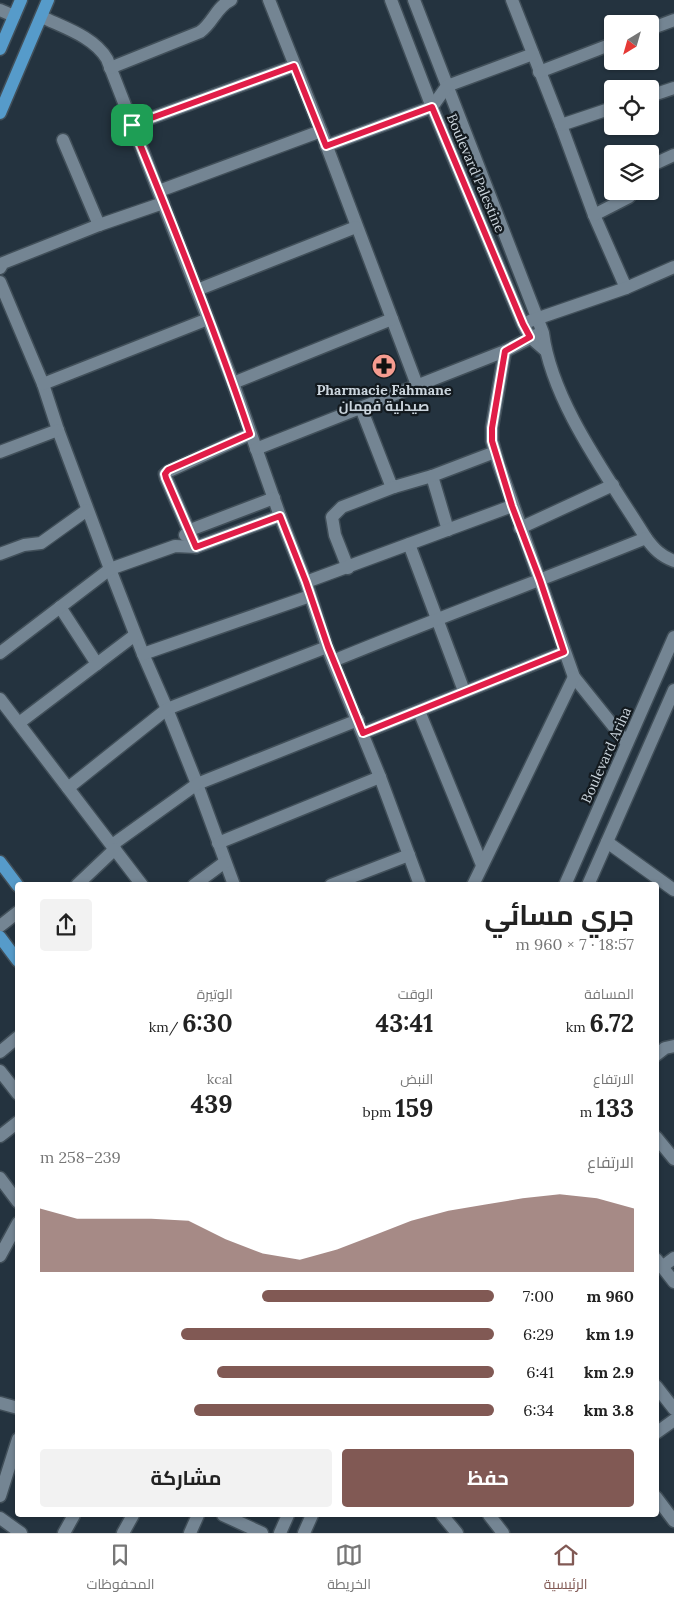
<!DOCTYPE html>
<html lang="ar">
<meta charset="utf-8">
<style>
:root{--surface:#fff;--page:#f2f2f2;--text:#222;--muted:#767676;--line:#e0e0e0;--accent:#815954}
body{margin:0;font-family:Lora,Cairo,serif;background:var(--page);color:var(--text);direction:rtl;height:100vh;display:flex;flex-direction:column;font-size:19px;white-space:nowrap}
*{box-sizing:border-box;margin:0}
p{font-size:16px;color:var(--muted)}
.icon{flex:none;width:28px;height:28px;fill:none;stroke:currentColor;stroke-width:2;stroke-linecap:round;stroke-linejoin:round}
.map{position:relative;flex:1;overflow:hidden;direction:ltr}
.drawer{position:absolute;left:15px;top:882px;width:644px;height:635px;display:flex;flex-direction:column;background:var(--surface);border-radius:5px;box-shadow:0 1px 4px #0004;direction:rtl}
.drawer>*{flex:none}
.needle{width:32px;rotate:217deg}
.buttons{position:absolute;left:604px;top:15px;display:grid;gap:10px}
.buttons a{display:grid;place-items:center;width:55px;height:55px;border-radius:5px;background:var(--surface);box-shadow:0 1px 4px #0004;font-size:25px}
.pin{position:absolute;display:grid;place-items:center;width:42px;height:42px;color:#fff;margin:-21px;border-radius:10px;box-shadow:0 2px 8px #0006}
.round{display:grid;place-items:center;flex:none;width:52px;height:52px;border-radius:5px;background:var(--page)}
.head{display:flex;align-items:center;justify-content:space-between;height:85px;padding:0 25px}
h1{font-size:28px;font-weight:700;line-height:38px}
.metrics{display:grid;grid-template-columns:repeat(3,1fr);gap:8px;height:85px;padding:5px 25px}
.metrics div{display:grid;align-content:center}
.metrics b{font-size:25px;font-weight:700}
.metrics small{font-size:14px;font-weight:400}
.metrics p{font-size:14px}
.chart{height:140px;padding:10px 25px}
.chart p{display:flex;justify-content:space-between}
.chart svg{width:100%;height:90px;margin-top:5px;fill:var(--accent);opacity:.7}
.primary-button{display:flex;gap:10px;margin-top:auto;padding:10px 25px}
.primary-button a{flex:1;height:58px;border-radius:5px;background:var(--accent);color:#fff;font-size:20px;font-weight:700;line-height:58px;text-align:center}
.primary-button a+a{background:var(--page);color:var(--text)}
ul{padding:0 25px;list-style:none;font-size:16px}
li{display:grid;grid-template-columns:80px 60px 1fr;align-items:center;height:38px}
li i{height:12px;border-radius:6px;background:var(--accent)}
.tab-bar{display:flex;justify-content:space-around;align-items:center;height:70px;border-top:1px solid var(--line);background:var(--surface);font-size:14px;color:var(--muted)}
.tab-bar a{display:grid;justify-items:center;gap:2px}
.tab-bar .current{color:var(--accent)}
.map>svg:first-child{display:block}
.lines{fill:none;stroke-linecap:round;stroke-linejoin:round}
.minor-casing{stroke:#414f59;stroke-width:15}
.major-casing{stroke:#414f59;stroke-width:15}
.minor{stroke:#748593;stroke-width:12}
.major{stroke:#569bca;stroke-width:12}
.route-casing{stroke:#fff;stroke-width:10}
.route{stroke:#e11d48;stroke-width:6}
.labels{text-anchor:middle;stroke-width:4.5;stroke-linejoin:round;paint-order:stroke}
.street-label{font-size:14px;fill:#cbd5dd;stroke:#131a1f}
.poi-label{font-size:14px;font-weight:bold;fill:#cbd5dd;stroke:#131a1f}
</style>
<div class="map">
<svg width="674" height="1533" viewBox="0 0 674 1533">
<rect width="100%" height="100%" fill="#24333f"/>
<g class="lines">
<defs>
<g id="minor">
<path d="M269 0 321 131 417 385"/>
<path d="M391 0 432 107 523 324 530 337 545 350"/>
<path d="M414 0 543 333C552 403 609 478 646 538 654 549 661 556 674 561"/>
<path d="M512 0 561 125 594 215 626 288"/>
<path d="M0 10 14 16"/>
<path d="M42 17C65 28 94 37 107 59L233 383 280 516 306 582 327 647 380 777 420 885"/>
<path d="M650 29 674 20"/>
<path d="M110 68 200 32C213 23 216 7 231 0"/>
<path d="M539 72 612 44"/>
<path d="M650 96 674 88"/>
<path d="M132 125 294 66"/>
<path d="M561 125 612 108"/>
<path d="M63 140 99 225"/>
<path d="M326 146 432 107 447 86 533 54"/>
<path d="M650 166 674 155"/>
<path d="M159 191 321 131"/>
<path d="M594 215 629 197 634 191"/>
<path d="M0 268 3 263 99 225 163 203"/>
<path d="M0 282 43 384 58 430 110 569 143 654 167 709 197 784 234 885"/>
<path d="M197 290 356 227"/>
<path d="M530 321 626 288 674 267"/>
<path d="M505 351 492 427V441L499 465 574 677 627 743"/>
<path d="M233 383 392 319"/>
<path d="M43 384 208 319"/>
<path d="M361 408 391 485 394 487 432 476 448 530"/>
<path d="M256 449 505 351 536 335"/>
<path d="M0 452 58 430"/>
<path d="M432 476 495 452"/>
<path d="M520 528 613 485"/>
<path d="M185 535 190 530 274 498"/>
<path d="M409 544 464 691"/>
<path d="M196 547 166 478 165 474 169 471 250 434"/>
<path d="M0 554 24 545 41 543 87 510"/>
<path d="M348 568 335 535 332 517 342 507 394 487"/>
<path d="M306 582 512 506"/>
<path d="M60 607 97 664"/>
<path d="M0 653 110 569 175 546 196 547 280 516"/>
<path d="M143 654 310 596"/>
<path d="M333 661C437 618 542 580 646 538"/>
<path d="M0 699 142 885"/>
<path d="M419 711 482 865"/>
<path d="M19 723 135 635"/>
<path d="M363 733 564 652"/>
<path d="M68 788 167 709 327 647"/>
<path d="M607 842 674 890"/>
<path d="M218 843 380 777"/>
<path d="M112 845 197 784 358 720"/>
<path d="M77 885 115 849"/>
<path d="M194 885 225 862"/>
<path d="M331 885 409 855"/>
<path d="M473 885 574 677"/>
<path d="M565 885 674 637"/>
<path d="M588 885 674 690"/>
<path d="M0 926 18 912"/>
<path d="M0 1052 18 1037"/>
<path d="M656 1055 665 1048 674 1046"/>
<path d="M0 1071 18 1094"/>
<path d="M0 1136 18 1122"/>
<path d="M656 1137 674 1159"/>
<path d="M0 1178 18 1202"/>
<path d="M0 1256 18 1223"/>
<path d="M656 1259 674 1282"/>
<path d="M662 1267 674 1258"/>
<path d="M656 1386 674 1409"/>
<path d="M0 1403 18 1408"/>
<path d="M656 1433 674 1420"/>
<path d="M0 1496 18 1439"/>
<path d="M656 1497 674 1521"/>
<path d="M223 1515 262 1533"/>
<path d="M442 1515 457 1533"/>
<path d="M489 1515 503 1533"/>
<path d="M0 1518 21 1533"/>
<path d="M64 1533 74 1515"/>
<path d="M123 1533 133 1515"/>
<path d="M190 1533 198 1515"/>
<path d="M280 1533 288 1515"/>
<path d="M304 1533 312 1515"/>
</g>
<g id="major">
<path d="M0 49 21 0"/>
<path d="M0 113 48 0"/>
<path d="M0 862 18 886"/>
<path d="M0 937 18 961"/>
</g>
</defs>
<use href="#minor" class="minor-casing"/>
<use href="#major" class="major-casing"/>
<use href="#minor" class="minor"/>
<use href="#major" class="major"/>
</g>
<g class="lines">
<defs>
<path id="route" d="M294 66 326 146 432 107 523 324 530 337 505 351 492 428V441L512 506 540 580 564 652 363 733 328 647 306 582 280 516 196 547 166 478 165 474 168 470 250 434C215 330 174 227 132 125Z"/>
</defs>
<use href="#route" class="route-casing"/>
<use href="#route" class="route"/>
</g>
<defs>
<symbol id="pharmacy-disc" viewBox="-11 -11 22 22"><circle r="9.5" fill="#f59c90" stroke="#131a1f"/><path d="M-2-6h4v4h4v4h-4v4h-4v-4h-4v-4h4Z" fill="#111"/></symbol>
</defs>
<g fill-rule="evenodd">
<use href="#pharmacy-disc" x="370" y="352" width="28" height="28"/>
</g>
<g class="labels">
<g class="street-label">
<text transform="translate(476 173) rotate(67)" y="5">Boulevard Palestine</text>
<text transform="translate(606 755) rotate(-66)" y="5">Boulevard Ariha</text>
</g>
<g class="poi-label">
<text x="384" y="395">Pharmacie Fahmane<tspan x="384" dy="16">صيدلية فهمان</tspan></text>
</g>
</g>
</svg>
<div class="buttons">
<a><svg class="needle" viewBox="-14 -14 28 28"><path d="M0-13l5 13h-10z" fill="#e53935"/><path d="M0 13l5-13h-10z" fill="#767676"/></svg></a>
<a><svg class="icon" aria-label="locate" viewBox="0 0 24 24"><circle cx="12" cy="12" r="6"/><path d="M12 2v4M12 18v4M2 12h4M18 12h4"/></svg></a>
<a><svg class="icon" aria-label="layers" viewBox="0 0 24 24"><path d="M12 4l9 5-9 5-9-5zM3 14l9 5 9-5"/></svg></a>
</div>
<div class="pin" style="left:132px;top:125px;background:#1e9e55"><svg class="icon" aria-label="arrive" viewBox="0 0 24 24"><path d="M6 21V4h12l-3 4 3 4H6"/></svg></div>
<section class="drawer">
<div class="head"><div><h1>جري مسائي</h1><p>18:57 · 7 × 960 m</p></div><a class="round"><svg class="icon" aria-label="share" viewBox="0 0 24 24"><path d="M12 15V3M7 8l5-5 5 5M5 13v7h14v-7"/></svg></a></div>
<div class="metrics">
<div><p>المسافة</p><b>6.72<small> km</small></b></div>
<div><p>الوقت</p><b>43:41</b></div>
<div><p>الوتيرة</p><b>6:30<small> /km</small></b></div>
</div>
<div class="metrics">
<div><p>الارتفاع</p><b>133<small> m</small></b></div>
<div><p>النبض</p><b>159<small> bpm</small></b></div>
<div><p>kcal</p><b>439</b></div>
</div>
<div class="chart"><p><span>الارتفاع</span>239–258 m</p>
<svg viewBox="0 0 160 44" preserveAspectRatio="none"><path d="M0 44V13L10 18L20 18L30 18L40 19L50 28L60 35L70 38L80 33L90 26L100 19L110 14L120 11L130 8L140 6L150 8L160 13V44z"/></svg>
</div>
<ul>
<li><b>960 m</b>7:00<i style="width:51%"></i></li>
<li><b>1.9 km</b>6:29<i style="width:69%"></i></li>
<li><b>2.9 km</b>6:41<i style="width:61%"></i></li>
<li><b>3.8 km</b>6:34<i style="width:66%"></i></li>
</ul>
<div class="primary-button"><a>حفظ</a><a>مشاركة</a></div>
</section>
</div>
<nav class="tab-bar">
<a class="current"><svg class="icon" aria-label="home" viewBox="0 0 24 24"><path d="M3 11l9-7 9 7M6 9v11h12V9"/></svg>الرئيسية</a>
<a><svg class="icon" aria-label="map" viewBox="0 0 24 24"><path d="M3 6l6-2 6 2 6-2v14l-6 2-6-2-6 2zM9 4v14M15 6v14"/></svg>الخريطة</a>
<a><svg class="icon" aria-label="saved" viewBox="0 0 24 24"><path d="M7 4h10v16l-5-4-5 4z"/></svg>المحفوظات</a>
</nav>
